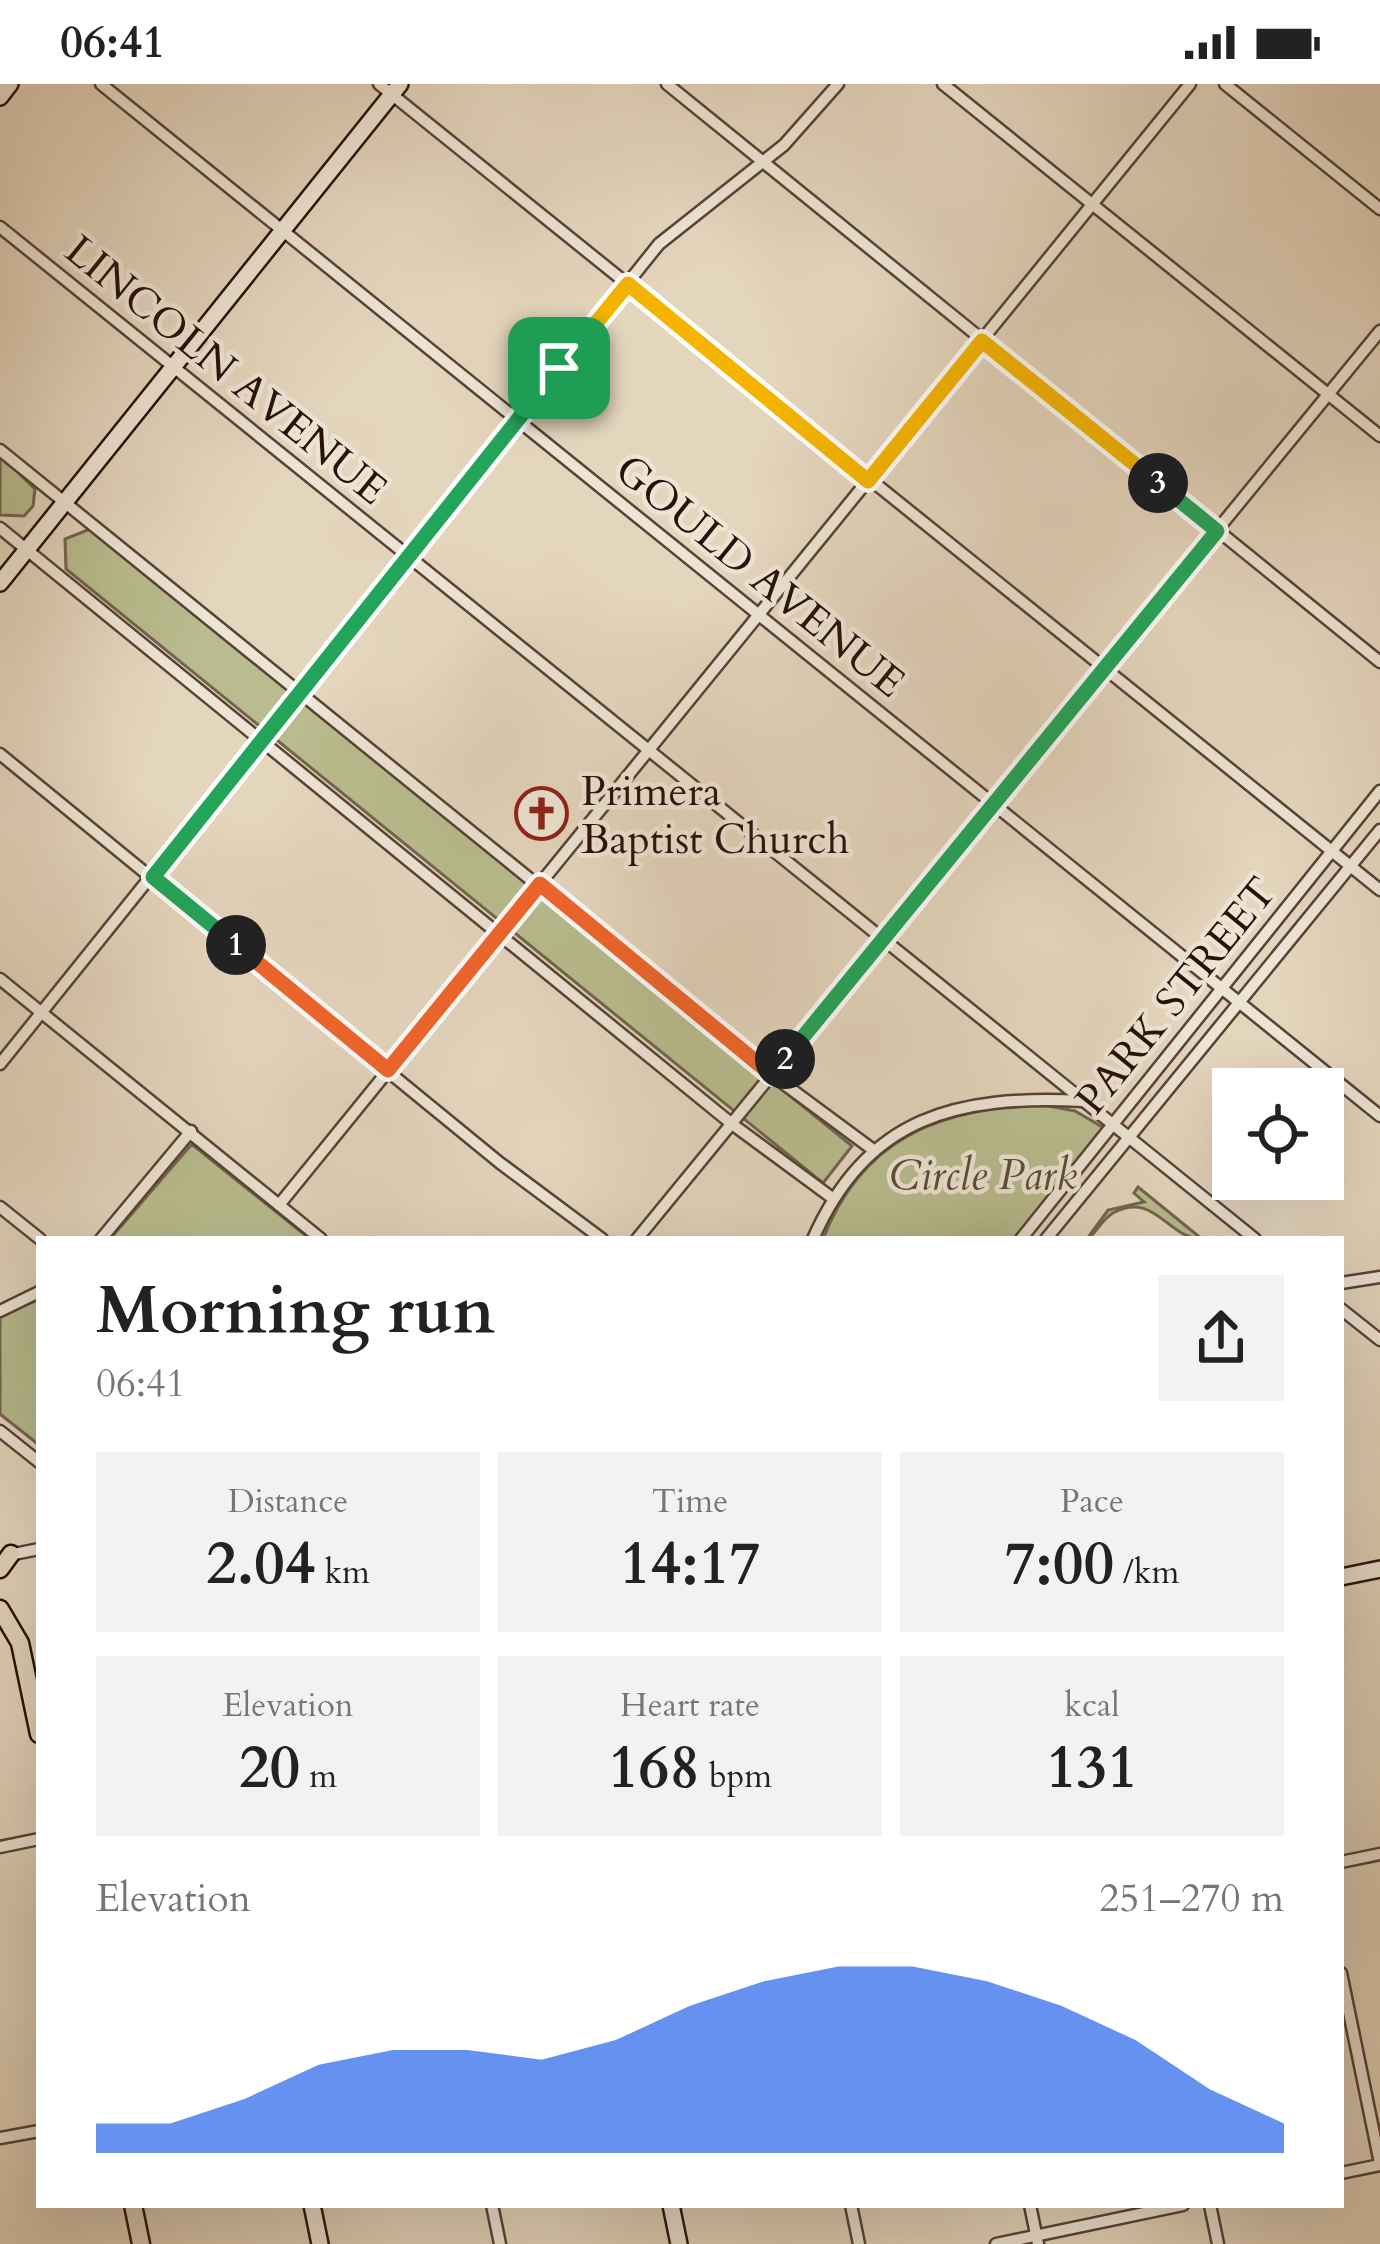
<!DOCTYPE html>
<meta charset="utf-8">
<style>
:root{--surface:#fff;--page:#f2f2f2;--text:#222;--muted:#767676;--accent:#2563eb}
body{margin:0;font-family:Cardo,serif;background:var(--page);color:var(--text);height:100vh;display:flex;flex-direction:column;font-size:45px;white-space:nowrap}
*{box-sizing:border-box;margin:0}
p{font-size:39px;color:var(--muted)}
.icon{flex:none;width:66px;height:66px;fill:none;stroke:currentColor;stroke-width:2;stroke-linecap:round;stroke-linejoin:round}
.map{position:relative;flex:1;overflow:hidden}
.details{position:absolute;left:36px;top:1152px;width:1308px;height:972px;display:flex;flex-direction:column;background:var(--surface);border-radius:0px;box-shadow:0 12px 48px #0002}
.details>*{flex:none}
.controls{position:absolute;left:1212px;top:984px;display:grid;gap:24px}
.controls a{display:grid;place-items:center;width:132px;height:132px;border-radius:0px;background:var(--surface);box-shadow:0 12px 48px #0002;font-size:60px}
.pin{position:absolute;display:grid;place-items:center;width:102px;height:102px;color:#fff;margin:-51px;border-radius:24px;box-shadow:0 6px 18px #0006}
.km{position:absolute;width:60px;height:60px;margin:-30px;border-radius:50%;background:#222;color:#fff;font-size:33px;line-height:60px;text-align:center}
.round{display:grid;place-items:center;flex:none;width:126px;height:126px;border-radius:0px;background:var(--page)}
.head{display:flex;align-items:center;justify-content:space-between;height:204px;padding:0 60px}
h1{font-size:66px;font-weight:800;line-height:90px}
.stats{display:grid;grid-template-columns:repeat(3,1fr);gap:18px;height:204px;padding:12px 60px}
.stats div{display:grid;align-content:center;border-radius:0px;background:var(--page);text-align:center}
.stats b{font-size:60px;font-weight:800}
.stats small{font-size:33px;font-weight:400}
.stats p{font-size:33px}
.chart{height:336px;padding:24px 60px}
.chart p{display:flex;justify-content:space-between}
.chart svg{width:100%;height:216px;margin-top:12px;fill:var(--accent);opacity:.7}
.status{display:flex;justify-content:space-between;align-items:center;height:84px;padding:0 60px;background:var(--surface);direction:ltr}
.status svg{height:33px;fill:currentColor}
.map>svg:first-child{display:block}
.green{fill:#b8bc8e;stroke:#70664c;stroke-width:3}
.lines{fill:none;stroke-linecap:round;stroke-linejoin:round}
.street-casing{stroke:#574236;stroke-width:15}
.secondary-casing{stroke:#281109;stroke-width:20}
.primary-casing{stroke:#281109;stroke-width:21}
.street{stroke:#ede4d4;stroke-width:10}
.secondary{stroke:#ede4d4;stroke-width:15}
.primary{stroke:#e4d5bd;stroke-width:16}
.split-1-casing{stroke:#fff;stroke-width:24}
.split-2-casing{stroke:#fff;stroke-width:24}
.split-3-casing{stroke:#fff;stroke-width:24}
.split-4-casing{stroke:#fff;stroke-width:24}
.split-1{stroke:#22a559;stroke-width:15}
.split-2{stroke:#f0652b;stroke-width:15}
.split-3{stroke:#22a559;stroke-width:15}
.split-4{stroke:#f5b400;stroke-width:15}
.labels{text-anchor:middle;stroke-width:9;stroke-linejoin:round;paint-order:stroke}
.street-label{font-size:42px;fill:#281109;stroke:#ede4d4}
.poi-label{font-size:42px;fill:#281109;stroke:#ede4d4;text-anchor:start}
.park-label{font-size:42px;font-style:italic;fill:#5a4d38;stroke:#ede4d4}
</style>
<div class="status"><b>06:41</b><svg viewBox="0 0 49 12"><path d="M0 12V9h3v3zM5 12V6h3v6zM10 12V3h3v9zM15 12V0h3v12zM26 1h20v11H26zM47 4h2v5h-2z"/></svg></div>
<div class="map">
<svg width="1380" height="2160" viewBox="0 0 1380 2160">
<rect width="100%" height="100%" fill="#e4d5bd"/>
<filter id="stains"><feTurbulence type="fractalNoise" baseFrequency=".00167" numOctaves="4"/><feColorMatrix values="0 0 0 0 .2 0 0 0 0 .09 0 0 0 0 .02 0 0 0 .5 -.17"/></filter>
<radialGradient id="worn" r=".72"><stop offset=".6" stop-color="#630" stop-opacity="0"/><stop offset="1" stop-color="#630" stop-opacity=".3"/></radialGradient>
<g class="green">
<path d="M0 371 35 405 33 422 24 432 0 431Z"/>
<path d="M90 445 852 1062 823 1099 66 485 65 455Z"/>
<path d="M1038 1020 1075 1027 1104 1044 1016 1155H823C862 1055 937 1026 1038 1020Z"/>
<path d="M191 1061 194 1062 310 1155H110Z"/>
<path d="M1138 1103 1202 1155C1168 1155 1154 1106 1113 1129 1101 1136 1096 1150 1087 1155L1108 1126 1144 1118 1134 1109Z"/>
<path d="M39 1215V1361L0 1330V1233Z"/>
</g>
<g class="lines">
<defs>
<g id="street">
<path d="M101 0 1380 1032"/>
<path d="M379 0 1380 806"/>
<path d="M667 0 1380 578"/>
<path d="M943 0 1380 352"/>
<path d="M1225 0 1380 125"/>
<path d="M0 143 1255 1155"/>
<path d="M0 366 772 991 872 1065"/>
<path d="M0 444 732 1040 831 1113"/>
<path d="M0 670 500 1079 602 1155"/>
<path d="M0 895 321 1155"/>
<path d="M0 980 659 160 784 61 838 0"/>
<path d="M279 1121 1190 0"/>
<path d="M0 1123 40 1155"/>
<path d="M101 1155 191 1047"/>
<path d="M637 1155 1380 247"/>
<path d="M813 1155C867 1032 957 1011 1083 1017"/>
<path d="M1021 1155 1380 707"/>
<path d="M1046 1155 1380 746"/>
<path d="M1341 1199 1380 1193"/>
<path d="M1341 1225 1380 1256"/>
<path d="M0 1227 39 1208"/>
<path d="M0 1347 39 1378"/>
<path d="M9 1471 39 1465"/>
<path d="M0 1763 39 1755"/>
<path d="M1341 1778 1380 1770"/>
<path d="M1341 1889 1380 2079"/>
<path d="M0 2054 39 2047"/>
<path d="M1341 2089 1380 2081"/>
<path d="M492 2121 500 2160"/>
<path d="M851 2121 859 2160"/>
<path d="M1030 2121 1038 2160"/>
<path d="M1210 2121 1218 2160"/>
<path d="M996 2160 1183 2121"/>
</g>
<g id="secondary">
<path d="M0 13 10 0"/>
<path d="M0 499 400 0"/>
<path d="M1341 1493 1380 1485"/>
<path d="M312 2121 320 2160"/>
<path d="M671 2121 679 2160"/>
</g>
<g id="primary">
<path d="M0 1485 11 1470"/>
<path d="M0 1525 20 1559 39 1650"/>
<path d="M133 2121 141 2160"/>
</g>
</defs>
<use href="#street" class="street-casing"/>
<use href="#secondary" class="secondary-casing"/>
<use href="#primary" class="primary-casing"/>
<use href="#street" class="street"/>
<use href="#secondary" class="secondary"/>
<use href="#primary" class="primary"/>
</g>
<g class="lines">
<defs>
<path id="split-1" d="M236 861 153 793 559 284"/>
<path id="split-2" d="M236 861 388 986 540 800 772 991 785 975"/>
<path id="split-3" d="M785 975 1217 447 1158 399"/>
<path id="split-4" d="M559 284 628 200 868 397 982 257 1158 399"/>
</defs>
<use href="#split-1" class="split-1-casing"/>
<use href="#split-2" class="split-2-casing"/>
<use href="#split-3" class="split-3-casing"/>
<use href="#split-4" class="split-4-casing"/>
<use href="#split-1" class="split-1"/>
<use href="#split-2" class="split-2"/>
<use href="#split-3" class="split-3"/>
<use href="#split-4" class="split-4"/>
</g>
<defs>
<symbol id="church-ring" viewBox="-11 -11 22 22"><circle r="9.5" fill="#ede4d4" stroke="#8f2418" stroke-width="1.5"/><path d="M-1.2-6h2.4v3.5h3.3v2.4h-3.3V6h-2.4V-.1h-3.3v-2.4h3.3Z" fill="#8f2418"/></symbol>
</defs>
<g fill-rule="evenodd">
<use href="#church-ring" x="512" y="700" width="59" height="59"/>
</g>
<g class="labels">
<g class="street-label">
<text transform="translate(227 285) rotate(39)" y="15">LINCOLN AVENUE</text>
<text transform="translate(761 491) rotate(39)" y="15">GOULD AVENUE</text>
<text transform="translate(1175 911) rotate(-51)" y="15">PARK STREET</text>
</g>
<g class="poi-label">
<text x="581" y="721">Primera<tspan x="581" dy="48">Baptist Church</tspan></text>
</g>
<g class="park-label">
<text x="983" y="1105">Circle Park</text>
</g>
</g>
<rect width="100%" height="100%" filter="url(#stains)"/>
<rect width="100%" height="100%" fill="url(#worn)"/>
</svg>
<div class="controls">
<a><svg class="icon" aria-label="locate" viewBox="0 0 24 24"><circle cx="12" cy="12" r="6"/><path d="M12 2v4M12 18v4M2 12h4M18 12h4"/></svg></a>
</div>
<div class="pin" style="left:559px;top:284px;background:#1e9e55"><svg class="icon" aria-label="arrive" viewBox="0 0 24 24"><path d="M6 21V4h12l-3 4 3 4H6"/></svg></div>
<b class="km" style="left:236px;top:861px">1</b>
<b class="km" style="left:785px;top:975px">2</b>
<b class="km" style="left:1158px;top:399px">3</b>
<section class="details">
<div class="head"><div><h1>Morning run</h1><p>06:41</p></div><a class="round"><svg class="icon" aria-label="share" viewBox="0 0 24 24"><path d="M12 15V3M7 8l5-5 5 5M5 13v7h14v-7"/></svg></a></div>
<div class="stats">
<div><p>Distance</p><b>2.04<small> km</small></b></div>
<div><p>Time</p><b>14:17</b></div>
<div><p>Pace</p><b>7:00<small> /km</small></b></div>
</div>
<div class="stats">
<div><p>Elevation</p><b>20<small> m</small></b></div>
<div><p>Heart rate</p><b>168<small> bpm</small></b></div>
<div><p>kcal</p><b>131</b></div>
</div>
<div class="chart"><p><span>Elevation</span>251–270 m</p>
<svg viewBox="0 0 160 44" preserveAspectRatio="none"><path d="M0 44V38L10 38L20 33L30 26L40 23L50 23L60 25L70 21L80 14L90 9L100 6L110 6L120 9L130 14L140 21L150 31L160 38V44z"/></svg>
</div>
</section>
</div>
